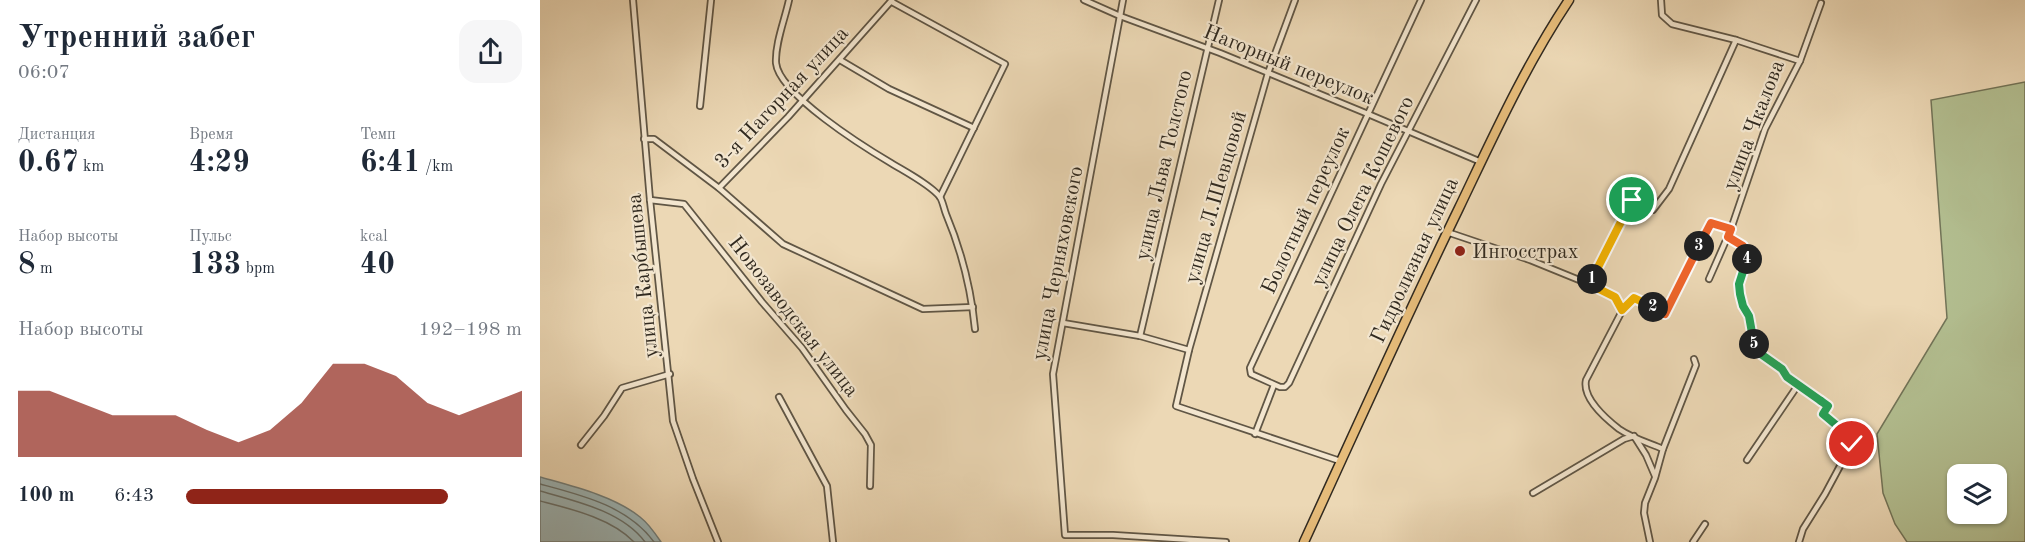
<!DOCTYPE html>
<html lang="ru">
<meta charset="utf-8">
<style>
:root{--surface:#fff;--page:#f6f6f7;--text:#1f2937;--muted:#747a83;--accent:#8f2418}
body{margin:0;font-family:"Old Standard TT",serif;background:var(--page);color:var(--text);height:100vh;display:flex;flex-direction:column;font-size:22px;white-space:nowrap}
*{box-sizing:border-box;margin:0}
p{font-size:20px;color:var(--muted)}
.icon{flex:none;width:33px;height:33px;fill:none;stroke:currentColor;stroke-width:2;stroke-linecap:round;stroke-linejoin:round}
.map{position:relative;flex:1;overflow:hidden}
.sheet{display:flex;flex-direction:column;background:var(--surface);width:540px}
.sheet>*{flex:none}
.buttons{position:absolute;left:1407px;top:464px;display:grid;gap:12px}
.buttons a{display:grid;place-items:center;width:60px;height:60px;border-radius:12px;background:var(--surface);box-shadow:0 2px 4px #0004;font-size:30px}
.pin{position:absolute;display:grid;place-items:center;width:51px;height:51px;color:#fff;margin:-26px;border:3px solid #fff;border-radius:50%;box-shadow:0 2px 6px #0007}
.km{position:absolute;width:30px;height:30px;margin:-15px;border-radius:50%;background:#222;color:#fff;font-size:16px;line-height:30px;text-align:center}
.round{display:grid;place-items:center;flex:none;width:63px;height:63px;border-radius:18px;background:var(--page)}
.headline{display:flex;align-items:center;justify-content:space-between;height:102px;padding:0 18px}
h1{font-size:33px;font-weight:700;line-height:45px}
.figures{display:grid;grid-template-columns:repeat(3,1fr);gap:9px;height:102px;padding:6px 18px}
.figures div{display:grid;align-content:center}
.figures b{font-size:30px;font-weight:700}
.figures small{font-size:16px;font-weight:400}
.figures p{font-size:16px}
.chart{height:168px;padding:12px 18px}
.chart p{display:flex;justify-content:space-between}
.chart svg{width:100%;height:108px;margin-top:6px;fill:var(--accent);opacity:.7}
ul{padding:0 18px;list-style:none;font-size:20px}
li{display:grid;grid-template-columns:96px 72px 1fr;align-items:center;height:45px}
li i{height:15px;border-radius:8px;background:var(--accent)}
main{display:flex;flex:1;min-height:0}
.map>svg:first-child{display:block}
.green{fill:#b3bf91;stroke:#727458;stroke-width:1.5;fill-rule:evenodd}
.water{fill:#9db7b9;stroke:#727f7c;stroke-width:1.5}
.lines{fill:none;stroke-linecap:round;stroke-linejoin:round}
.shore{stroke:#67706c;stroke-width:1.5}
.minor-casing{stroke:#605645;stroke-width:8}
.trunk-casing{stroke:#312a20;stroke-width:11}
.minor{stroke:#f3e6cf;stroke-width:4.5}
.trunk{stroke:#e6bc7a;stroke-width:8}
.split-1-casing{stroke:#fff;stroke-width:12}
.split-2-casing{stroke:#fff;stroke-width:12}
.split-3-casing{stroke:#fff;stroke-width:12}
.split-4-casing{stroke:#fff;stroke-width:12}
.split-5-casing{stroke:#fff;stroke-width:12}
.split-6-casing{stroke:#fff;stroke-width:12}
.split-7-casing{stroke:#fff;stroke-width:12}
.split-1{stroke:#f5b400;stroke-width:8}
.split-2{stroke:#f5b400;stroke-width:8}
.split-3{stroke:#f0652b;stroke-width:8}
.split-4{stroke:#f0652b;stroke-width:8}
.split-5{stroke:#22a559;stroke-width:8}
.split-6{stroke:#22a559;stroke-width:8}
.split-7{stroke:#22a559;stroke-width:8}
.poi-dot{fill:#8f2418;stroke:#f3e6cf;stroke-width:2}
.labels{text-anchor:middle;stroke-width:4.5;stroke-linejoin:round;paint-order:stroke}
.street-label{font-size:21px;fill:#312a20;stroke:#f3e6cf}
.poi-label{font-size:21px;fill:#312a20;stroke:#f3e6cf;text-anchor:start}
</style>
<main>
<section class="sheet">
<div class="headline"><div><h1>Утренний забег</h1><p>06:07</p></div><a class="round"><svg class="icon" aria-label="share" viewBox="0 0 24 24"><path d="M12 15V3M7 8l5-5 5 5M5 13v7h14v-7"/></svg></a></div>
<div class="figures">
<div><p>Дистанция</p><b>0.67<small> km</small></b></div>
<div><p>Время</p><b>4:29</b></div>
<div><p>Темп</p><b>6:41<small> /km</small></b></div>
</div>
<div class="figures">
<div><p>Набор высоты</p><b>8<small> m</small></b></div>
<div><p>Пульс</p><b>133<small> bpm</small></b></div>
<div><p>kcal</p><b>40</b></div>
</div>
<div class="chart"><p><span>Набор высоты</span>192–198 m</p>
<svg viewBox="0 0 160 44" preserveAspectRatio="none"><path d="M0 44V17L10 17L20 22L30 27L40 27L50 27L60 33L70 38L80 33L90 22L100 6L110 6L120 11L130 22L140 27L150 22L160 17V44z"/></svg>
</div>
<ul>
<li><b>100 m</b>6:43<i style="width:78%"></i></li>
</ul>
</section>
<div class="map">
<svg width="1485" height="542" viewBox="0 0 1485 542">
<rect width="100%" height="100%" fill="#ecd8b5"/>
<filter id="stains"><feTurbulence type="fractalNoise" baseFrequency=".00333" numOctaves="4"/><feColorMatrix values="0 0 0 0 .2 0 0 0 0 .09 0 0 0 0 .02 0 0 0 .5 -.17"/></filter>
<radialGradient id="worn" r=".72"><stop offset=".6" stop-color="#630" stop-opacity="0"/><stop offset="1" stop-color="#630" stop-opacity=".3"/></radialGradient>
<path class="green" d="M1485 82V542H1367L1355 524 1343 493 1337 434 1407 318 1391 100ZM1418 474H1456V513H1418Z"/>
<path class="water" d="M0 477C32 486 74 496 100 517 109 524 115 533 121 542H0Z"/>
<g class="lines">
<g class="shore">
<path d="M0 484C41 495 88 506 114 542"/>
<path d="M0 491C35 501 82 511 105 542"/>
<path d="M0 501C31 509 71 518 94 542"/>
</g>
<defs>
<g id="minor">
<path d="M93 0 110 200 133 421 153 479 178 542"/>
<path d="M249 0C245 19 235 43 236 63 239 94 324 147 351 163 364 171 391 185 400 197 403 202 404 209 406 214 422 252 431 288 435 329"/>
<path d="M544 0 580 16 680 53 828 114 941 162"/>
<path d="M583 0 513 374 525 535H573L686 542"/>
<path d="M755 0 728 73 649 350 636 406 800 461"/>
<path d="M881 0 710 368 711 374 740 387H745L749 383 841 184 936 0"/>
<path d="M1121 0 1122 15 1132 24 1196 40 1260 61 1225 129 1191 229 1169 279"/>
<path d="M352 2 465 64 400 197"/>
<path d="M300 60 349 89 434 128"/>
<path d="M1260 61 1281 3"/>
<path d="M160 106 171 0"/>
<path d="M104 139H114L179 188 243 244 383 309 433 307"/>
<path d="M179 188 248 117 352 0"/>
<path d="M110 200 144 204 222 302 262 348 306 410 325 434 331 445 330 486"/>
<path d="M907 232 990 260 1049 284 1075 297 1082 310"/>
<path d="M1188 237 1203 246 1206 254 1207 259 1199 284 1200 294 1203 306 1209 316 1216 349 1242 369 1247 377 1288 406 1283 414 1314 440 1285 494 1263 529 1259 542"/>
<path d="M1049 284 1092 200 1113 210 1129 189 1196 40"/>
<path d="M523 323 600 336 649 350"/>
<path d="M600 336 679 0"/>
<path d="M239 397 287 486 293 542"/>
<path d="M715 434 734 385"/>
<path d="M1094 436 1106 455 1115 476"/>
<path d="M41 445 64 416 82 388 130 374"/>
<path d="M1123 449C1109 443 1092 438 1079 429 1066 419 1042 398 1046 380L1082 311 1094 298 1125 313 1171 223 1191 229"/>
<path d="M1207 460 1258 385"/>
<path d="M993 493 1084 439 1094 436"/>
<path d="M1110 542 1104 513 1105 503 1115 478 1123 449 1156 365 1154 359"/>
<path d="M1153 542 1165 524"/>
</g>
<path id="trunk" d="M764 542C815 431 865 319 919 208 953 137 985 66 1029 0"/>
</defs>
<use href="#minor" class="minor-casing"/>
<use href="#trunk" class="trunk-casing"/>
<use href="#minor" class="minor"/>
<use href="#trunk" class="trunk"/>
</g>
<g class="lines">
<defs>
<path id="split-1" d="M1052 279 1092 200"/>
<path id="split-2" d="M1052 279 1049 284 1075 297 1082 310 1094 298 1113 307"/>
<path id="split-3" d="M1113 307 1125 314 1159 246"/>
<path id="split-4" d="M1159 246 1171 223 1191 229 1188 237 1203 246 1207 259"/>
<path id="split-5" d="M1207 259 1199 284 1200 294 1203 306 1209 316 1214 344"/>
<path id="split-6" d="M1214 344 1218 352 1242 369 1247 377 1281 401"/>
<path id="split-7" d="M1281 401 1288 406 1283 414 1314 440 1312 444"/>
</defs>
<use href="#split-1" class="split-1-casing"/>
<use href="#split-2" class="split-2-casing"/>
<use href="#split-3" class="split-3-casing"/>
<use href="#split-4" class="split-4-casing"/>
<use href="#split-5" class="split-5-casing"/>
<use href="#split-6" class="split-6-casing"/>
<use href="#split-7" class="split-7-casing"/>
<use href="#split-1" class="split-1"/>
<use href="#split-2" class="split-2"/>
<use href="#split-3" class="split-3"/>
<use href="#split-4" class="split-4"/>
<use href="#split-5" class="split-5"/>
<use href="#split-6" class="split-6"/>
<use href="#split-7" class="split-7"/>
</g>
<circle class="poi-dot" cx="920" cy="251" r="6"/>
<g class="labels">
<g class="street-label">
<text transform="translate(749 64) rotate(22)" y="7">Нагорный переулок</text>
<text transform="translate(241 97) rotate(-47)" y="7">3-я Нагорная улица</text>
<text transform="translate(1213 125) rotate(-69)" y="7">улица Чкалова</text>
<text transform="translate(623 165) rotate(-77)" y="7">улица Льва Толстого</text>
<text transform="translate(822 191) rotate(-64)" y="7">улица Олега Кошевого</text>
<text transform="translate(675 197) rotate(-74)" y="7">улица Л.Шевцовой</text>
<text transform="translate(765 210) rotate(-65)" y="7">Болотный переулок</text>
<text transform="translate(874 260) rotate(-65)" y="7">Гидролизная улица</text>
<text transform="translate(517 263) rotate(-79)" y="7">улица Черняховского</text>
<text transform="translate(102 276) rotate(-96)" y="7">улица Карбышева</text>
<text transform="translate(254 316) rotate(52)" y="7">Новозаводская улица</text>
</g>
<g class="poi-label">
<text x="932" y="258">Ингосстрах</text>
</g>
</g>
<rect width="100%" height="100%" filter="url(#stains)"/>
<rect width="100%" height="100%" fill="url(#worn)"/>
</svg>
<div class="buttons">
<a><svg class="icon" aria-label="layers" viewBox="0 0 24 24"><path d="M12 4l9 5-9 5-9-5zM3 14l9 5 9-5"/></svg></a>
</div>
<div class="pin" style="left:1092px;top:200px;background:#1e9e55"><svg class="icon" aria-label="arrive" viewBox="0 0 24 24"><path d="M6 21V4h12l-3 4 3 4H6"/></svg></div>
<div class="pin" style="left:1312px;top:444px;background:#d93025"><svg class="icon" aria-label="check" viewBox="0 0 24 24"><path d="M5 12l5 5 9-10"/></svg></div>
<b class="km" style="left:1052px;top:279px">1</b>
<b class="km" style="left:1113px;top:307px">2</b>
<b class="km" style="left:1159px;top:246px">3</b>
<b class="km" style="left:1207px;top:259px">4</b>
<b class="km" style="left:1214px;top:344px">5</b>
</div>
</main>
